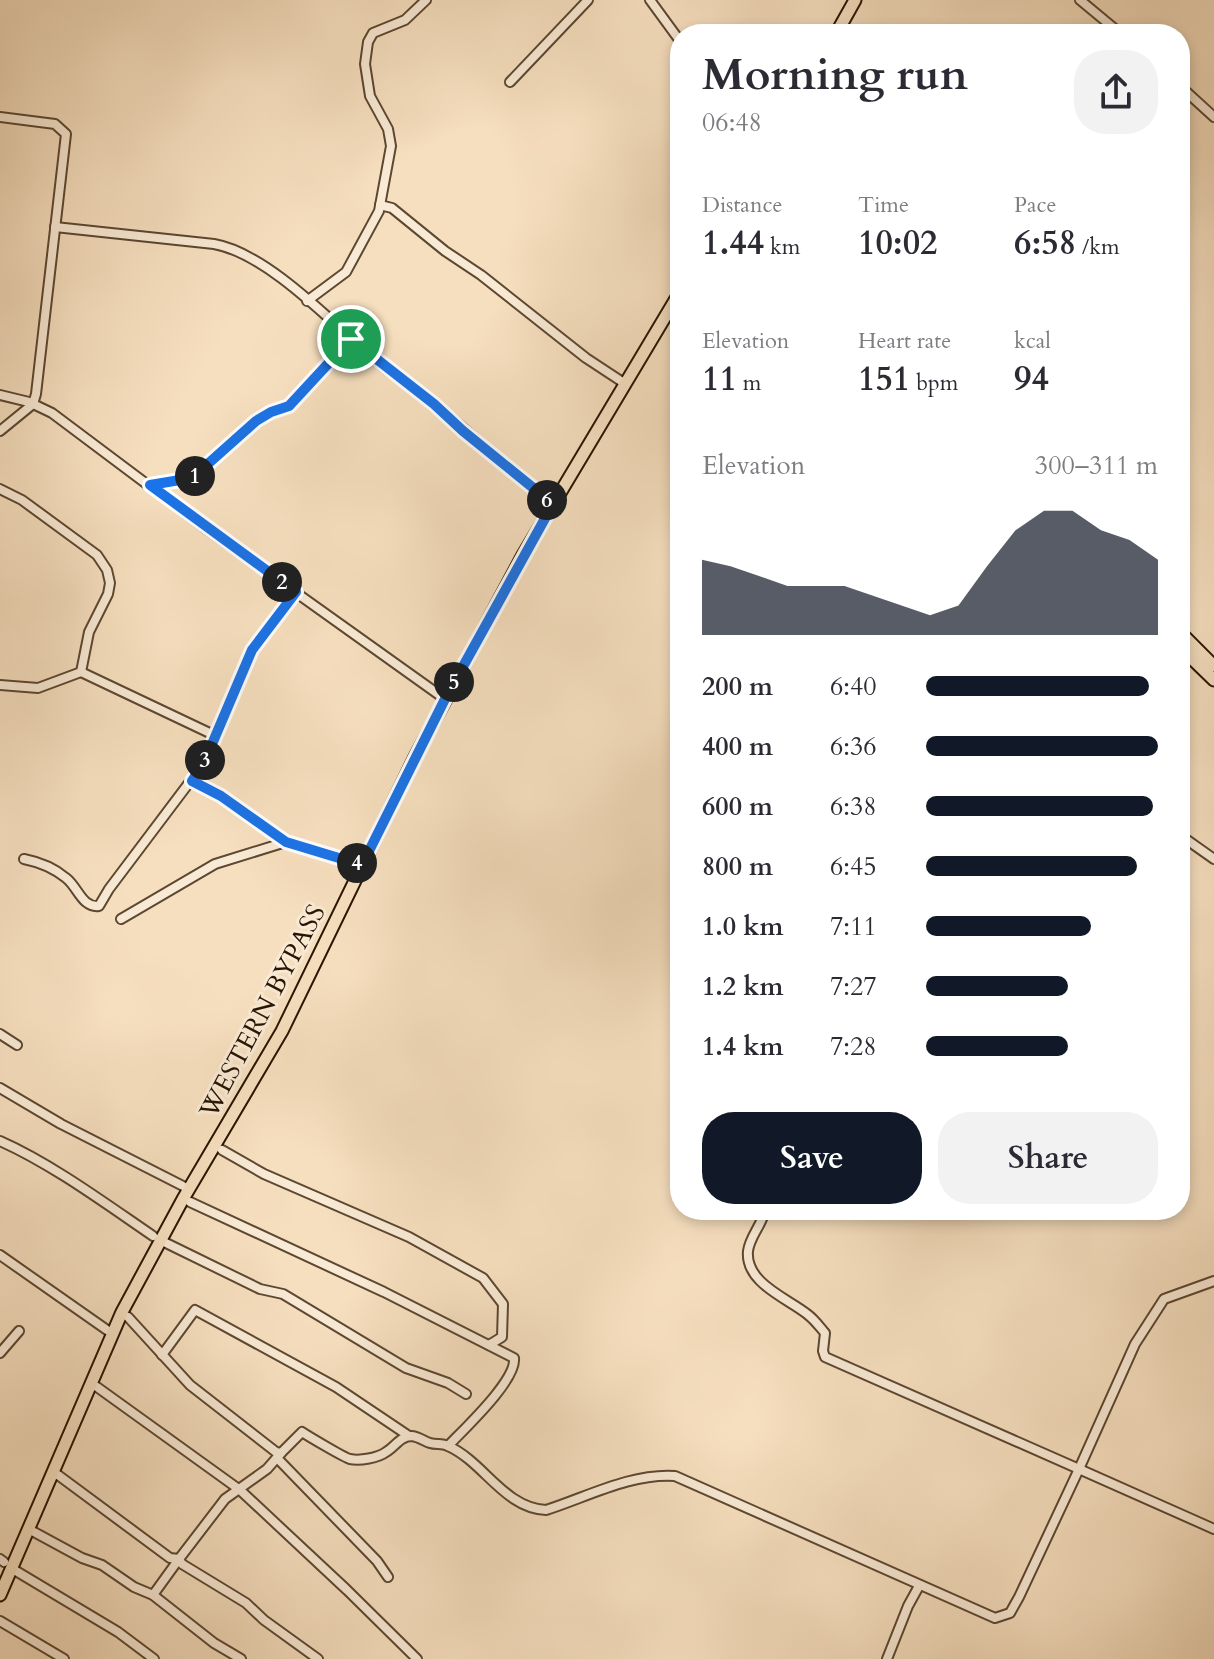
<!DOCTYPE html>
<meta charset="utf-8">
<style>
:root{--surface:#fff;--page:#f2f2f3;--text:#2b2b33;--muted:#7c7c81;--accent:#111827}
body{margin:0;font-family:Cardo,serif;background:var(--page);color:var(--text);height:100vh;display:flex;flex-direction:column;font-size:30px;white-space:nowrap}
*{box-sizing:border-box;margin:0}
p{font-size:26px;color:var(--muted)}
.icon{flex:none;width:44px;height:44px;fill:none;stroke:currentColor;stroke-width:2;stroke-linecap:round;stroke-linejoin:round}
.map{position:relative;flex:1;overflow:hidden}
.drawer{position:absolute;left:670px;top:24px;width:520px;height:1196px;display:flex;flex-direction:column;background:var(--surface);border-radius:32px;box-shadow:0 4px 12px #0003}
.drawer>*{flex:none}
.pin{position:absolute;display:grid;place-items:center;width:68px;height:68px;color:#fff;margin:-34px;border:4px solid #fff;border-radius:50%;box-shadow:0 2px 8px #0007}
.km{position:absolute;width:40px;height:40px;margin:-20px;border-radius:50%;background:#222;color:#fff;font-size:22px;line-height:40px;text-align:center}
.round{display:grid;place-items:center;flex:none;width:84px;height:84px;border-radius:32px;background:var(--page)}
.head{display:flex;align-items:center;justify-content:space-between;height:136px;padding:0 32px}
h1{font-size:44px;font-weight:600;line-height:60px}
.stats{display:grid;grid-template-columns:repeat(3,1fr);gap:12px;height:136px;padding:8px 32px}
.stats div{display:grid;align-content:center}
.stats b{font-size:34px;font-weight:600}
.stats small{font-size:22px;font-weight:400}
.stats p{font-size:22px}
.chart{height:224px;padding:16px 32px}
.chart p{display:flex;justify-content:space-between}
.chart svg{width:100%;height:144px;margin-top:8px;fill:var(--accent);opacity:.7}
.cta{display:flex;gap:16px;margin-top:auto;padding:16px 32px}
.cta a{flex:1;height:92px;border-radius:32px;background:var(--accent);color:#fff;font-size:32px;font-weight:600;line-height:92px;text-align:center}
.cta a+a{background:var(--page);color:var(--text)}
ul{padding:0 32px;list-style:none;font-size:26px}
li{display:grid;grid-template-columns:128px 96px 1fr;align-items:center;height:60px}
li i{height:20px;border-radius:10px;background:var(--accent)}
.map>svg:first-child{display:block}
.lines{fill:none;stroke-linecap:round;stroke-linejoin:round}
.minor-casing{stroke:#5c4730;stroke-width:12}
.major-casing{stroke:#281400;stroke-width:15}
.minor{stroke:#f9ead5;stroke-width:8}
.major{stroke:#f6dfbf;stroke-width:11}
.route-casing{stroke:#fff;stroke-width:16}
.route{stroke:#1a73e8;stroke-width:10}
.labels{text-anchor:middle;stroke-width:6;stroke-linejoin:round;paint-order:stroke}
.street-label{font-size:26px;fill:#281400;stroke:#f9ead5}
</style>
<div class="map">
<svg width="1214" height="1659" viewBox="0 0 1214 1659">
<rect width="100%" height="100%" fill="#f6dfbf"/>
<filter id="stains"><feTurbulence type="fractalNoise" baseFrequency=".0025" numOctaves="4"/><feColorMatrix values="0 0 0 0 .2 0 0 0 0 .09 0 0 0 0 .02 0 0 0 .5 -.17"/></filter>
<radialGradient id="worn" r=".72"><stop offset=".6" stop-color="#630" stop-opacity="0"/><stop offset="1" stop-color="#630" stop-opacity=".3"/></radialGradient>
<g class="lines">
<defs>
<g id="minor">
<path d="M650 0 680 41"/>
<path d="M1080 0 1121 34"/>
<path d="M510 82 588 0"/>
<path d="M1180 86 1214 117"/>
<path d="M0 117 55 124 66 134 36 394 33 404 0 431"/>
<path d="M380 205 392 208 445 251 481 275 586 358 624 383"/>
<path d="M55 227 214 244C270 254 337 328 381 365 397 378 415 388 431 401 472 435 511 471 553 504"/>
<path d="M307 301 346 272 379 211 391 146 388 129 370 96 365 64 368 42 373 33 405 20 426 0"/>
<path d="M0 395 29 402 52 413 204 527 445 699"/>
<path d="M150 485 192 478 256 421 271 412 289 406 351 339"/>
<path d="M0 489 22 500 97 555 107 570 110 583 108 594 89 632 81 672 38 688 0 685"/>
<path d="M81 672 216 736"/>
<path d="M192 781 221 796 286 842"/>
<path d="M1180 835 1214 859"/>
<path d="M24 859C39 862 54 868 66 878 78 887 82 908 99 906L109 889 204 763 252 650 296 592"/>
<path d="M121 919 215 864 286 842 362 865"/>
<path d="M0 1034 17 1045"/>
<path d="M0 1088 61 1124 183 1186"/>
<path d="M0 1141C52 1164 106 1204 153 1236"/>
<path d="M222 1150 264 1174 409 1237 483 1278 503 1304 502 1337 489 1345"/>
<path d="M190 1202 384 1292 514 1358C517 1380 464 1429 448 1446"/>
<path d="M765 1210C762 1225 750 1236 748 1251 745 1283 787 1298 807 1314 814 1319 819 1326 825 1333L823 1351 825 1357 1079 1469 1135 1344 1164 1299 1214 1281"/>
<path d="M166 1243 260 1289 283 1294 406 1368 448 1383 466 1394"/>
<path d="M0 1255 107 1330"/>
<path d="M128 1317 190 1385 276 1452 281 1453 302 1432C308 1436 345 1458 350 1459 360 1461 378 1458 386 1452 395 1447 400 1436 412 1436 419 1437 424 1441 430 1443 436 1445 442 1443 448 1446 484 1462 504 1508 546 1510 587 1497 631 1473 675 1476L995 1618 1010 1613 1019 1597 1079 1469 1214 1529"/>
<path d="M0 1353 19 1331"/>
<path d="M162 1355 195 1310 336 1387 409 1436"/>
<path d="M97 1387 240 1490 347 1590 417 1659"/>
<path d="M281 1453 267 1469 225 1499 179 1559 182 1564 246 1603 264 1620 318 1659"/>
<path d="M277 1458 377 1561 388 1577"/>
<path d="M58 1475 170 1558 179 1559 153 1595"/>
<path d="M34 1532 82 1558 102 1565 134 1587 153 1595 214 1643 241 1659"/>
<path d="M0 1559 4 1562"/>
<path d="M16 1571 118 1632 154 1659"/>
<path d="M0 1621 64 1659"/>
<path d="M887 1659 908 1606 919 1586"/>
</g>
<g id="major">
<path d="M836 34 855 0"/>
<path d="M1180 632 1214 666"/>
<path d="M1180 647 1214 680"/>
<path d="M0 1595 122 1312 183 1199 282 1031 415 757 523 555 680 292"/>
</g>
</defs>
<use href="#minor" class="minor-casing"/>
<use href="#major" class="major-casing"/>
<use href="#minor" class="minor"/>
<use href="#major" class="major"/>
</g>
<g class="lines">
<defs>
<path id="route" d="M351 339 434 404 463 431 553 504 445 699 362 865 286 842 221 796 192 781 204 763 252 650 296 592 150 485 192 478 256 421 271 412 289 406Z"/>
</defs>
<use href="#route" class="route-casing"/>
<use href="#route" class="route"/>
</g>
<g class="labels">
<g class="street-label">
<text transform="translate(262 1011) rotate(-62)" y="9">WESTERN BYPASS</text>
</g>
</g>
<rect width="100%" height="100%" filter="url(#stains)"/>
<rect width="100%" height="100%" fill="url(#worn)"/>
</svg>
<div class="pin" style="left:351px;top:339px;background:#1e9e55"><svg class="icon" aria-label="arrive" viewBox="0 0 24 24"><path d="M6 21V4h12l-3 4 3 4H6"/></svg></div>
<b class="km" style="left:195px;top:476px">1</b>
<b class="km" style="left:282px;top:582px">2</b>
<b class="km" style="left:205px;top:760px">3</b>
<b class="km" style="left:357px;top:863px">4</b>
<b class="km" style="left:454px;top:682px">5</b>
<b class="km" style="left:547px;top:500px">6</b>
<section class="drawer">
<div class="head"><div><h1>Morning run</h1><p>06:48</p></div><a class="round"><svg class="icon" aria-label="share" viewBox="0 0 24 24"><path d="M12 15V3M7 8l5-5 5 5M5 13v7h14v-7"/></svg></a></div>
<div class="stats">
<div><p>Distance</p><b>1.44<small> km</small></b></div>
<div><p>Time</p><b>10:02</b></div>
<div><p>Pace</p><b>6:58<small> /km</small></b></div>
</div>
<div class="stats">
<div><p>Elevation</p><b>11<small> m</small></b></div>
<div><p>Heart rate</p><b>151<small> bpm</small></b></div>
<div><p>kcal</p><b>94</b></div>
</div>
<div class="chart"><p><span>Elevation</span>300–311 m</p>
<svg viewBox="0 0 160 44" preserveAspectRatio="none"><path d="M0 44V21L10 23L20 26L30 29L40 29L50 29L60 32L70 35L80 38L90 35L100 23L110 12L120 6L130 6L140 12L150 15L160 21V44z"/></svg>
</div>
<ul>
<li><b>200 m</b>6:40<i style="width:96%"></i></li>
<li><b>400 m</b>6:36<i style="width:100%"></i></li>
<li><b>600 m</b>6:38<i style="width:98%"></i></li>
<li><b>800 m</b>6:45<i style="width:91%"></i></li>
<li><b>1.0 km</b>7:11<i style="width:71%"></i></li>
<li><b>1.2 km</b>7:27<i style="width:61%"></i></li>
<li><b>1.4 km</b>7:28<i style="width:61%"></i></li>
</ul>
<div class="cta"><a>Save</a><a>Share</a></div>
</section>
</div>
